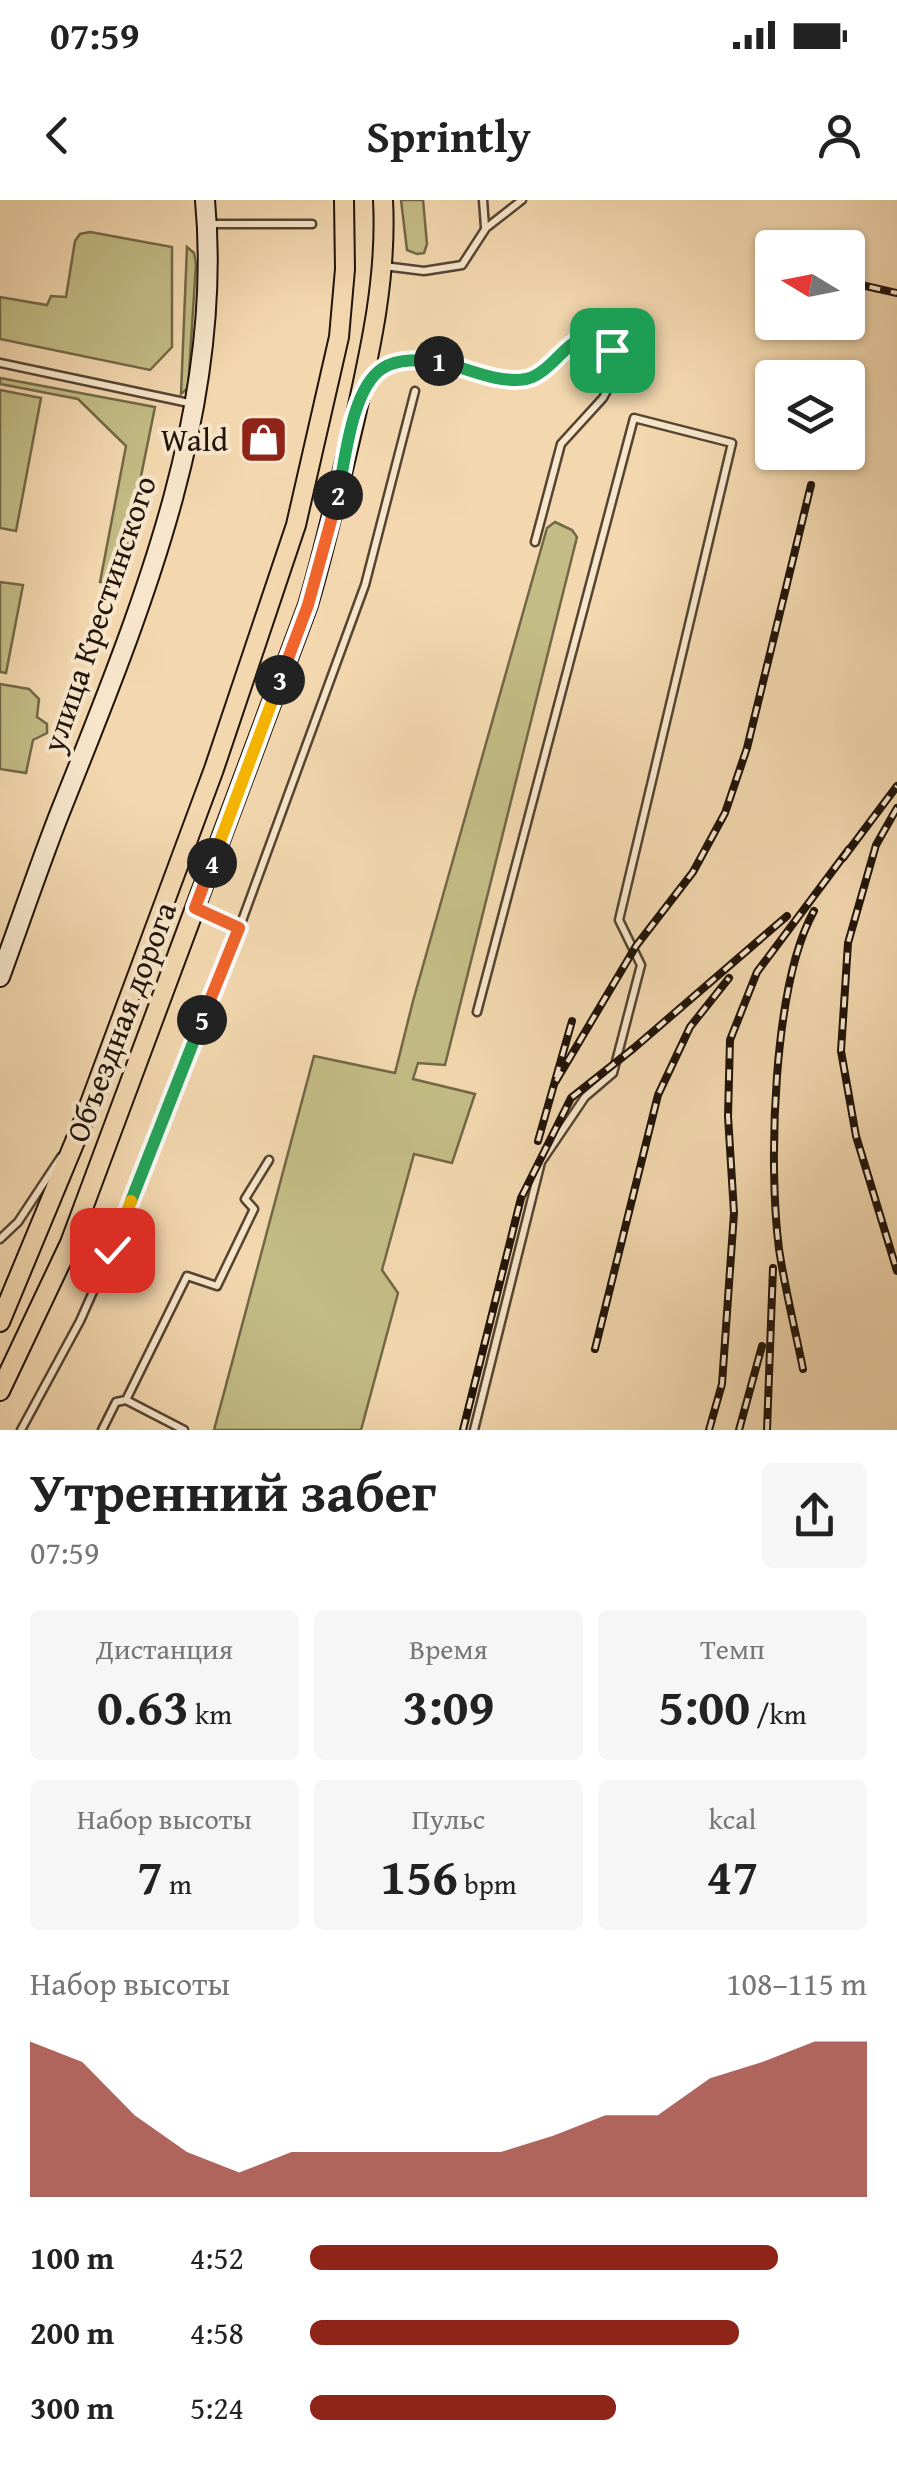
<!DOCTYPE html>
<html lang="ru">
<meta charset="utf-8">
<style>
:root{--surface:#fff;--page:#f6f6f6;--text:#222;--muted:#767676;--accent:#8f2418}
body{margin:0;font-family:"Gentium Book Plus",serif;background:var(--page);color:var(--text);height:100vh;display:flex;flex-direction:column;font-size:38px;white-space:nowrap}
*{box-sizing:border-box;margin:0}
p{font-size:32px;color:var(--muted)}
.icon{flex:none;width:55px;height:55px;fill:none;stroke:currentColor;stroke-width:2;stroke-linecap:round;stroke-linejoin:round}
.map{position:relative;height:1230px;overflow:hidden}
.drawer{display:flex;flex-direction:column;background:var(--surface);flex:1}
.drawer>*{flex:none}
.needle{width:65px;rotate:280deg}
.controls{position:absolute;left:755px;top:30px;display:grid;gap:20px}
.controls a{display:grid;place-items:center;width:110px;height:110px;border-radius:10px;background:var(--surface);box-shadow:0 2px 8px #0004;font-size:50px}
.pin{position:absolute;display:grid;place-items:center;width:85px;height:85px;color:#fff;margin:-42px;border-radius:20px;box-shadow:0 5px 15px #0006}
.km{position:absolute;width:50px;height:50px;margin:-25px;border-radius:50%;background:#222;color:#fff;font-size:28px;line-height:50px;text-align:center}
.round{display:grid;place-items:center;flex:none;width:105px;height:105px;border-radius:10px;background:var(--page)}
.summary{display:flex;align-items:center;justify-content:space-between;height:170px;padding:0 30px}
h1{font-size:55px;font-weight:600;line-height:75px}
.stats{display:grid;grid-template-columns:repeat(3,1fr);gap:15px;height:170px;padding:10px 30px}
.stats div{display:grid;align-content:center;border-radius:10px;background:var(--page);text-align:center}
.stats b{font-size:50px;font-weight:600}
.stats small{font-size:28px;font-weight:400}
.stats p{font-size:28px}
.chart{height:280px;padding:20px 30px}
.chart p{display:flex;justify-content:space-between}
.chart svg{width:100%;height:180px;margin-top:10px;fill:var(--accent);opacity:.7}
ul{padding:0 30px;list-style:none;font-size:32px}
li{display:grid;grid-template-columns:160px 120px 1fr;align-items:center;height:75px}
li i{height:25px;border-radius:12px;background:var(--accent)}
.status{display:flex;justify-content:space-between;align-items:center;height:70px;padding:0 50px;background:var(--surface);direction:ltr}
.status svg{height:28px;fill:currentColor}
header{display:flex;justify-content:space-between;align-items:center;height:130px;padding:0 30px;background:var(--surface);font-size:45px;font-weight:600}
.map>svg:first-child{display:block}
.green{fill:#c3bc85;stroke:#726847;stroke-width:2.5}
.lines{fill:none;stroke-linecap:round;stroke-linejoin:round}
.lane-casing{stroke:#554432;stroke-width:11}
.secondary-casing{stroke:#201309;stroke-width:22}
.primary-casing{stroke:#201309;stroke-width:22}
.lane{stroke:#f7e6cb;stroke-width:6}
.secondary{stroke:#f7e6cb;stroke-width:18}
.primary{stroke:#f3d8af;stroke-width:18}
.rail-casing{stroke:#201309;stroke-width:8}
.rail{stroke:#f7e6cb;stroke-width:4;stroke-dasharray:11;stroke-linecap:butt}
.split-1-casing{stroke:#fff;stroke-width:20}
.split-2-casing{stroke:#fff;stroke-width:20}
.split-3-casing{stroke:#fff;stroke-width:20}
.split-4-casing{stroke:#fff;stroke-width:20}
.split-5-casing{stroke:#fff;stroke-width:20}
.split-6-casing{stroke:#fff;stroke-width:20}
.split-7-casing{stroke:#fff;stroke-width:20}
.split-1{stroke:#22a559;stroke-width:12}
.split-2{stroke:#22a559;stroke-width:12}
.split-3{stroke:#f0652b;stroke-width:12}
.split-4{stroke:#f5b400;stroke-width:12}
.split-5{stroke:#f0652b;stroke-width:12}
.split-6{stroke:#22a559;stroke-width:12}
.split-7{stroke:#f5b400;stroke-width:12}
.labels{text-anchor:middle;stroke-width:8;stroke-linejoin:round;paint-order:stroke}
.poi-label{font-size:32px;fill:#201309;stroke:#f7e6cb;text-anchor:end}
.street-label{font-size:32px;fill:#201309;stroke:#f7e6cb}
</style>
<div class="status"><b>07:59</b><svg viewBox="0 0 49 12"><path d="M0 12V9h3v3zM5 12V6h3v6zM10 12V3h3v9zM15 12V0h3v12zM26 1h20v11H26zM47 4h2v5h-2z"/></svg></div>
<header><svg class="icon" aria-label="back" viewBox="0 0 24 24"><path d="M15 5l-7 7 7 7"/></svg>Sprintly<svg class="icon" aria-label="person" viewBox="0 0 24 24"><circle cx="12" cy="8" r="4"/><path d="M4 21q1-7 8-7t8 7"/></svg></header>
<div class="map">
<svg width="897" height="1230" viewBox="0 0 897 1230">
<rect width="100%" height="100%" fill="#f3d8af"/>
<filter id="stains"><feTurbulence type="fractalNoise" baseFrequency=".002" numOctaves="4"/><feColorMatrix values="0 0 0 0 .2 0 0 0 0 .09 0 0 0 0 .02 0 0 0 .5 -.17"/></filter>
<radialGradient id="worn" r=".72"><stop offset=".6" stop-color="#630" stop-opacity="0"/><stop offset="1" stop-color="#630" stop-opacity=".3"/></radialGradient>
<g class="green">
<path d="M401 0H423L427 44 424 53 417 54 407 50Z"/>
<path d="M90 32 172 47V147L150 170 0 139V97L47 105 51 96 66 97 75 41 80 34Z"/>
<path d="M187 47 194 53 196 64 188 188 181 194Z"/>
<path d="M0 178 155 207 119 385 100 382 126 246 78 199 0 184Z"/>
<path d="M0 190 41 198 16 331 0 328Z"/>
<path d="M555 322 572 330 577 337 445 865 418 863 413 879 475 894 452 963 414 954 382 1070 398 1093 361 1230H214L314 856 395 873 413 801 547 328Z"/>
<path d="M0 382 23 385 6 473 0 472Z"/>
<path d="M0 484 29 489 39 499 37 517 47 524V533L33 540 26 573 0 569Z"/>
</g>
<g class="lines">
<defs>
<g id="lane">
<path d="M483 0 485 27"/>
<path d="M208 24H312"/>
<path d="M384 66 424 71 462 65 486 28 522 0"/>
<path d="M0 163 189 203"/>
<path d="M367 187C372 181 377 172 383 169 423 141 480 182 521 179 555 176 579 112 612 150L610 185 603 198 561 244 535 342"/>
<path d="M199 710 239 728"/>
<path d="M0 1039 18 1022 61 957"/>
<path d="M126 1200 184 1230"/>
<path d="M21 1230 80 1121 112 1049 232 748 365 385 415 191"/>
<path d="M102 1230 116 1202 126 1200 187 1076 217 1086 254 1009 245 999 269 960"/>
<path d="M474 1230 541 962 585 897 613 873 641 765 619 720 732 243 634 218 477 812"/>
</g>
<path id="secondary" d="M0 777C19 725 37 672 57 620 135 423 225 216 205 0"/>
<g id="primary">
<path d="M0 1122 83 922 214 569 296 325 339 137 345 69 344 0"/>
<path d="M0 1191 70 1043 308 405C326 344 340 282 355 219 371 147 387 75 383 0"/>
</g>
</defs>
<use href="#lane" class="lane-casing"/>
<use href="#secondary" class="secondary-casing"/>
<use href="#primary" class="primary-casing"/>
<use href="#lane" class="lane"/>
<use href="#secondary" class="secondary"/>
<use href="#primary" class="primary"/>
<defs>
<g id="rail">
<path d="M848 82 897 93"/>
<path d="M897 608 876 645 848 743 841 851 856 936 897 1071"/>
<path d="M843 658 897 586"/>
<path d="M556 881 636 746 693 672 725 613 747 548 811 285"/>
<path d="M538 941 572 821"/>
<path d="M595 1149 658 895 690 827 729 778"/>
<path d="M803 1169C795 1129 785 1089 779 1049 768 965 773 784 814 711"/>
<path d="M463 1230 521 998 571 898 634 848 787 716"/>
<path d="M709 1230 722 1184 734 1013 728 916 730 840 757 772 849 649"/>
<path d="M739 1230 762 1146"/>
<path d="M767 1230 773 1068"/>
</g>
</defs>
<use href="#rail" class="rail-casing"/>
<use href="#rail" class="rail"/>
</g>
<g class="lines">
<defs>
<path id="split-1" d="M439 161C466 168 498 184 526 179 558 173 578 110 612 150"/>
<path id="split-2" d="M338 295C345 260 352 187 383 168 398 158 423 160 439 161"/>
<path id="split-3" d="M280 480 308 405 338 295"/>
<path id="split-4" d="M212 663 280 480"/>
<path id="split-5" d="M202 820 239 728 195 708 212 663"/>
<path id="split-6" d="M131 1001 202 820"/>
<path id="split-7" d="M112 1050 131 1001"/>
</defs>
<use href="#split-1" class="split-1-casing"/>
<use href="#split-2" class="split-2-casing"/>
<use href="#split-3" class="split-3-casing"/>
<use href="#split-4" class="split-4-casing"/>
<use href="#split-5" class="split-5-casing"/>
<use href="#split-6" class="split-6-casing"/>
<use href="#split-7" class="split-7-casing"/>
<use href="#split-1" class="split-1"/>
<use href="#split-2" class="split-2"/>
<use href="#split-3" class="split-3"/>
<use href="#split-4" class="split-4"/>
<use href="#split-5" class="split-5"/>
<use href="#split-6" class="split-6"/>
<use href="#split-7" class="split-7"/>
</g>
<defs>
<symbol id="shop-square" viewBox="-11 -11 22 22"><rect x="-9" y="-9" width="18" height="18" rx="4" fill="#8f2418" stroke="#f7e6cb"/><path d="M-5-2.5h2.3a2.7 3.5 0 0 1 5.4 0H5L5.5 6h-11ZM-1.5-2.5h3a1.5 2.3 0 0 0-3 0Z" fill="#fff"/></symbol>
</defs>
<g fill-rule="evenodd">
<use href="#shop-square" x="236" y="212" width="55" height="55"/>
</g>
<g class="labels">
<g class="poi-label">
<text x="228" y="251">Wald</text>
</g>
<g class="street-label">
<text transform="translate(99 414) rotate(-71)" y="11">улица Крестинского</text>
<text transform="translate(121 822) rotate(-69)" y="11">Объездная дорога</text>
</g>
</g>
<rect width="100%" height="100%" filter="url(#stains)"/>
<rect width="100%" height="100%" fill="url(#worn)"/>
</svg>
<div class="controls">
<a><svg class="needle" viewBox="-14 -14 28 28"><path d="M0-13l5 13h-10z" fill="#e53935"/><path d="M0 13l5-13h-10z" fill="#767676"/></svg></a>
<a><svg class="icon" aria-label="layers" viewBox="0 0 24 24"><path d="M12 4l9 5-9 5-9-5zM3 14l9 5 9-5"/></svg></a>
</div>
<div class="pin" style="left:612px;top:150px;background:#1e9e55"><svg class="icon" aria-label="arrive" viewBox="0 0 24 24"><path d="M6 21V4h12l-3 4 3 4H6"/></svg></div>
<div class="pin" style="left:112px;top:1050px;background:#d93025"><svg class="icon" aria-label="check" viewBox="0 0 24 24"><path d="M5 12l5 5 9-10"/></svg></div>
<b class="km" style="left:439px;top:161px">1</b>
<b class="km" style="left:338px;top:295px">2</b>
<b class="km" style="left:280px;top:480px">3</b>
<b class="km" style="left:212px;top:663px">4</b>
<b class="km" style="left:202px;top:820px">5</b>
</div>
<section class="drawer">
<div class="summary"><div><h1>Утренний забег</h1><p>07:59</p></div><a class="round"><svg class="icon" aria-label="share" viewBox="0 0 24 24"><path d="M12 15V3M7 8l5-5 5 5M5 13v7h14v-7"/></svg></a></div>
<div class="stats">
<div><p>Дистанция</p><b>0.63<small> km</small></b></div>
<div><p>Время</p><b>3:09</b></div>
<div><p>Темп</p><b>5:00<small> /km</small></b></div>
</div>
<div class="stats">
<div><p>Набор высоты</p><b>7<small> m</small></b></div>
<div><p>Пульс</p><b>156<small> bpm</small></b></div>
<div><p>kcal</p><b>47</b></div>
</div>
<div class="chart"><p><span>Набор высоты</span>108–115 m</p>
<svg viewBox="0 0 160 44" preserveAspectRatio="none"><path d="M0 44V6L10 11L20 24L30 33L40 38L50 33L60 33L70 33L80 33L90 33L100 29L110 24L120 24L130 15L140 11L150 6L160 6V44z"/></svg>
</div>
<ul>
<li><b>100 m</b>4:52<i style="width:84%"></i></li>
<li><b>200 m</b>4:58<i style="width:77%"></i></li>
<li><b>300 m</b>5:24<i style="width:55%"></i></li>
</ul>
</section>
